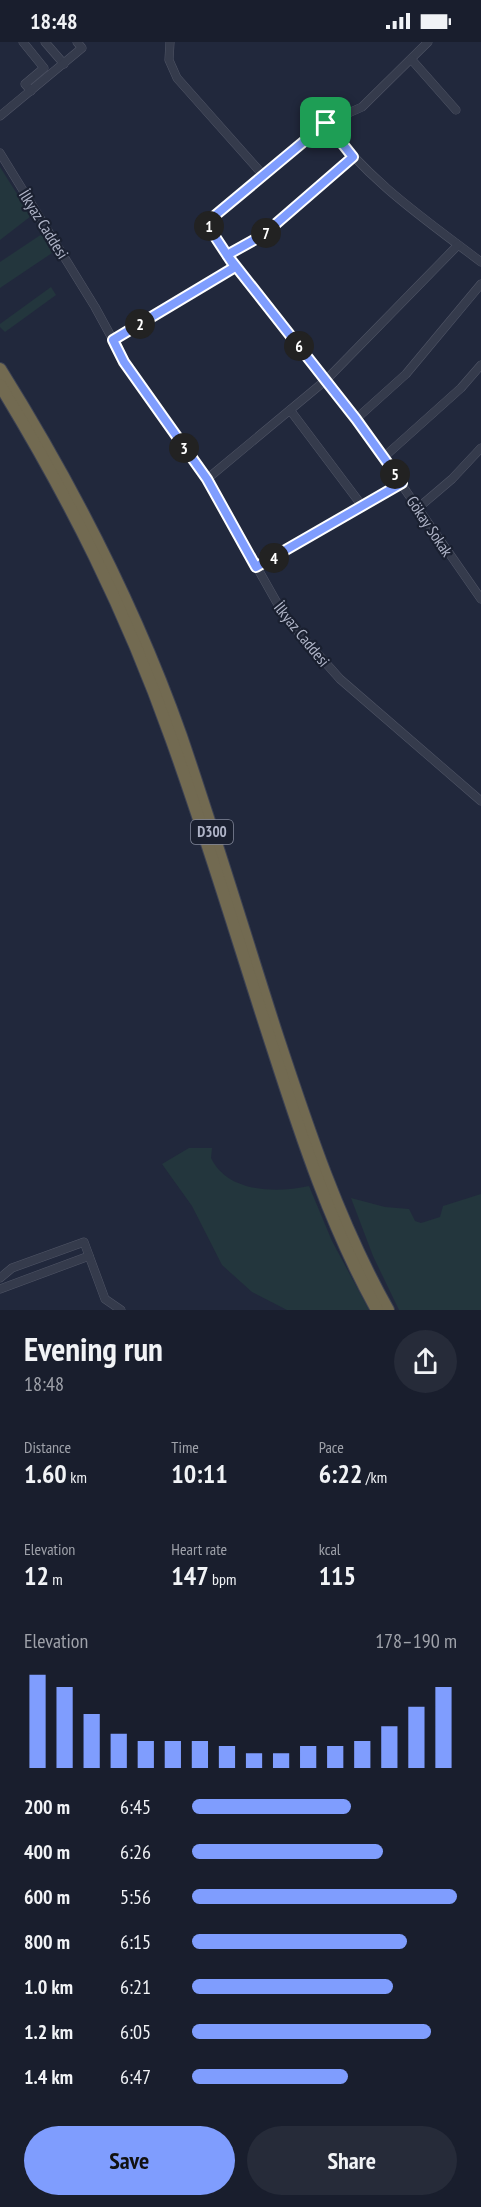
<!DOCTYPE html>
<meta charset="utf-8">
<style>
:root{--surface:#191e2d;--page:#262b39;--text:#f1f3f6;--muted:#9fa2aa;--accent:#7f9dfe}
body{margin:0;font-family:"PT Sans Narrow",sans-serif;background:var(--page);color:var(--text);height:100vh;display:flex;flex-direction:column;font-size:22px;white-space:nowrap}
*{box-sizing:border-box;margin:0}
p{font-size:20px;color:var(--muted)}
.icon{flex:none;width:33px;height:33px;fill:none;stroke:currentColor;stroke-width:2;stroke-linecap:round;stroke-linejoin:round}
.map{position:relative;height:1268px;overflow:hidden}
.panel{display:flex;flex-direction:column;background:var(--surface);flex:1}
.panel>*{flex:none}
.pin{position:absolute;display:grid;place-items:center;width:51px;height:51px;color:#fff;margin:-26px;border-radius:12px;box-shadow:0 3px 9px #0006}
.km{position:absolute;width:30px;height:30px;margin:-15px;border-radius:50%;background:#222;color:#fff;font-size:16px;line-height:30px;text-align:center}
.round{display:grid;place-items:center;flex:none;width:63px;height:63px;border-radius:32px;background:var(--page)}
.head{display:flex;align-items:center;justify-content:space-between;height:102px;padding:0 24px}
h1{font-size:33px;font-weight:800;line-height:45px}
.stats{display:grid;grid-template-columns:repeat(3,1fr);gap:9px;height:102px;padding:6px 24px}
.stats div{display:grid;align-content:center}
.stats b{font-size:26px;font-weight:800}
.stats small{font-size:16px;font-weight:400}
.stats p{font-size:16px}
.chart{height:168px;padding:12px 24px}
.chart p{display:flex;justify-content:space-between}
.chart svg{width:100%;height:108px;margin-top:6px;stroke:var(--accent);stroke-width:6}
.primary-button{display:flex;gap:12px;margin-top:auto;padding:12px 24px}
.primary-button a{flex:1;height:69px;border-radius:36px;background:var(--accent);color:#111;font-size:24px;font-weight:800;line-height:69px;text-align:center}
.primary-button a+a{background:var(--page);color:var(--text)}
ul{padding:0 24px;list-style:none;font-size:20px}
li{display:grid;grid-template-columns:96px 72px 1fr;align-items:center;height:45px}
li i{height:15px;border-radius:8px;background:var(--accent)}
.status{display:flex;justify-content:space-between;align-items:center;height:42px;padding:0 30px;background:var(--surface);direction:ltr}
.status svg{height:16px;fill:currentColor}
.map>svg:first-child{display:block}
.green{fill:#23363d}
.lines{fill:none;stroke-linecap:round;stroke-linejoin:round}
.minor-casing{stroke:#505566;stroke-width:9}
.highway-casing{stroke:#3d4253;stroke-width:14}
.minor{stroke:#353b4c;stroke-width:8}
.highway{stroke:#726a51;stroke-width:12}
.route-casing{stroke:#fff;stroke-width:12}
.route{stroke:#7f9dfe;stroke-width:8}
.labels{text-anchor:middle;stroke-width:4.5;stroke-linejoin:round;paint-order:stroke}
.shield{fill:#1a2030;stroke:#83889a;stroke-width:1.5}
.shield-label{font-size:15px;font-weight:bold;fill:#b0b5c8}
.street-label{font-size:16px;fill:#b0b5c8;stroke:#1a2030}
</style>
<div class="status"><b>18:48</b><svg viewBox="0 0 49 12"><path d="M0 12V9h3v3zM5 12V6h3v6zM10 12V3h3v9zM15 12V0h3v12zM26 1h20v11H26zM47 4h2v5h-2z"/></svg></div>
<div class="map">
<svg width="481" height="1268" viewBox="0 0 481 1268">
<rect width="100%" height="100%" fill="#21283c"/>
<g class="green">
<path d="M0 125 31 174 0 198Z"/>
<path d="M42 192 52 211 0 246V220Z"/>
<path d="M51 245 56 253 5 290 0 285V282Z"/>
<path d="M189 1106H212L211 1116C228 1151 276 1151 309 1144L332 1199 369 1268H287L252 1250 222 1223 192 1164 162 1122Z"/>
<path d="M481 1152V1268H399L373 1214 351 1156 385 1165 409 1167 415 1179 421 1181 440 1175 443 1164Z"/>
</g>
<g class="lines">
<defs>
<g id="minor">
<path d="M23 0 44 26 25 42 31 49"/>
<path d="M45 0 64 22"/>
<path d="M170 0 169 18 177 36 264 134"/>
<path d="M428 0 362 65 326 81 206 181 235 225 356 377 481 557"/>
<path d="M411 17 456 68"/>
<path d="M0 74 82 6 77 0"/>
<path d="M326 81C367 138 426 178 481 220"/>
<path d="M0 111 95 265 125 320 207 437 285 575 340 637 481 759"/>
<path d="M227 213 263 193 353 115"/>
<path d="M113 299 235 225"/>
<path d="M290 368 363 465"/>
<path d="M356 377 406 332 481 242"/>
<path d="M384 415 461 346 481 323"/>
<path d="M207 437 326 338 458 203"/>
<path d="M418 466 452 437 481 406"/>
<path d="M256 525 402 442"/>
<path d="M0 1236 12 1226 84 1200 105 1257 121 1268"/>
<path d="M0 1247 89 1214"/>
</g>
<g id="highway">
<path d="M0 327C73 444 135 564 181 694 214 791 244 890 275 987 307 1084 338 1179 388 1268"/>
<path d="M0 343C70 458 126 569 171 696 208 798 239 903 273 1007 302 1097 331 1185 377 1268"/>
</g>
</defs>
<use href="#minor" class="minor-casing"/>
<use href="#highway" class="highway-casing"/>
<use href="#minor" class="minor"/>
<use href="#highway" class="highway"/>
</g>
<g class="lines">
<defs>
<path id="route" d="M326 81 206 181 235 225 113 298 124 320 207 437 256 525 402 441 356 377 227 213 263 193 353 115 326 81"/>
</defs>
<use href="#route" class="route-casing"/>
<use href="#route" class="route"/>
</g>
<g class="labels">
<rect class="shield" x="191" y="778" width="42" height="24" rx="4.5"/>
<g class="shield-label">
<text x="212" y="795">D300</text>
</g>
<g class="street-label">
<text transform="translate(44 182) rotate(58)" y="6">İlkyaz Caddesi</text>
<text transform="translate(430 484) rotate(56)" y="6">Gökay Sokak</text>
<text transform="translate(302 592) rotate(51)" y="6">İlkyaz Caddesi</text>
</g>
</g>
</svg>
<div class="pin" style="left:326px;top:81px;background:#1e9e55"><svg class="icon" aria-label="arrive" viewBox="0 0 24 24"><path d="M6 21V4h12l-3 4 3 4H6"/></svg></div>
<b class="km" style="left:209px;top:184px">1</b>
<b class="km" style="left:140px;top:282px">2</b>
<b class="km" style="left:184px;top:406px">3</b>
<b class="km" style="left:274px;top:516px">4</b>
<b class="km" style="left:395px;top:432px">5</b>
<b class="km" style="left:299px;top:304px">6</b>
<b class="km" style="left:266px;top:191px">7</b>
</div>
<section class="panel">
<div class="head"><div><h1>Evening run</h1><p>18:48</p></div><a class="round"><svg class="icon" aria-label="share" viewBox="0 0 24 24"><path d="M12 15V3M7 8l5-5 5 5M5 13v7h14v-7"/></svg></a></div>
<div class="stats">
<div><p>Distance</p><b>1.60<small> km</small></b></div>
<div><p>Time</p><b>10:11</b></div>
<div><p>Pace</p><b>6:22<small> /km</small></b></div>
</div>
<div class="stats">
<div><p>Elevation</p><b>12<small> m</small></b></div>
<div><p>Heart rate</p><b>147<small> bpm</small></b></div>
<div><p>kcal</p><b>115</b></div>
</div>
<div class="chart"><p><span>Elevation</span>178–190 m</p>
<svg viewBox="0 0 160 44" preserveAspectRatio="none"><path d="M5 44V6M15 44V11M25 44V22M35 44V30M45 44V33M55 44V33M65 44V33M75 44V35M85 44V38M95 44V38M105 44V35M115 44V35M125 44V33M135 44V27M145 44V19M155 44V11"/></svg>
</div>
<ul>
<li><b>200 m</b>6:45<i style="width:60%"></i></li>
<li><b>400 m</b>6:26<i style="width:72%"></i></li>
<li><b>600 m</b>5:56<i style="width:100%"></i></li>
<li><b>800 m</b>6:15<i style="width:81%"></i></li>
<li><b>1.0 km</b>6:21<i style="width:76%"></i></li>
<li><b>1.2 km</b>6:05<i style="width:90%"></i></li>
<li><b>1.4 km</b>6:47<i style="width:59%"></i></li>
</ul>
<div class="primary-button"><a>Save</a><a>Share</a></div>
</section>
